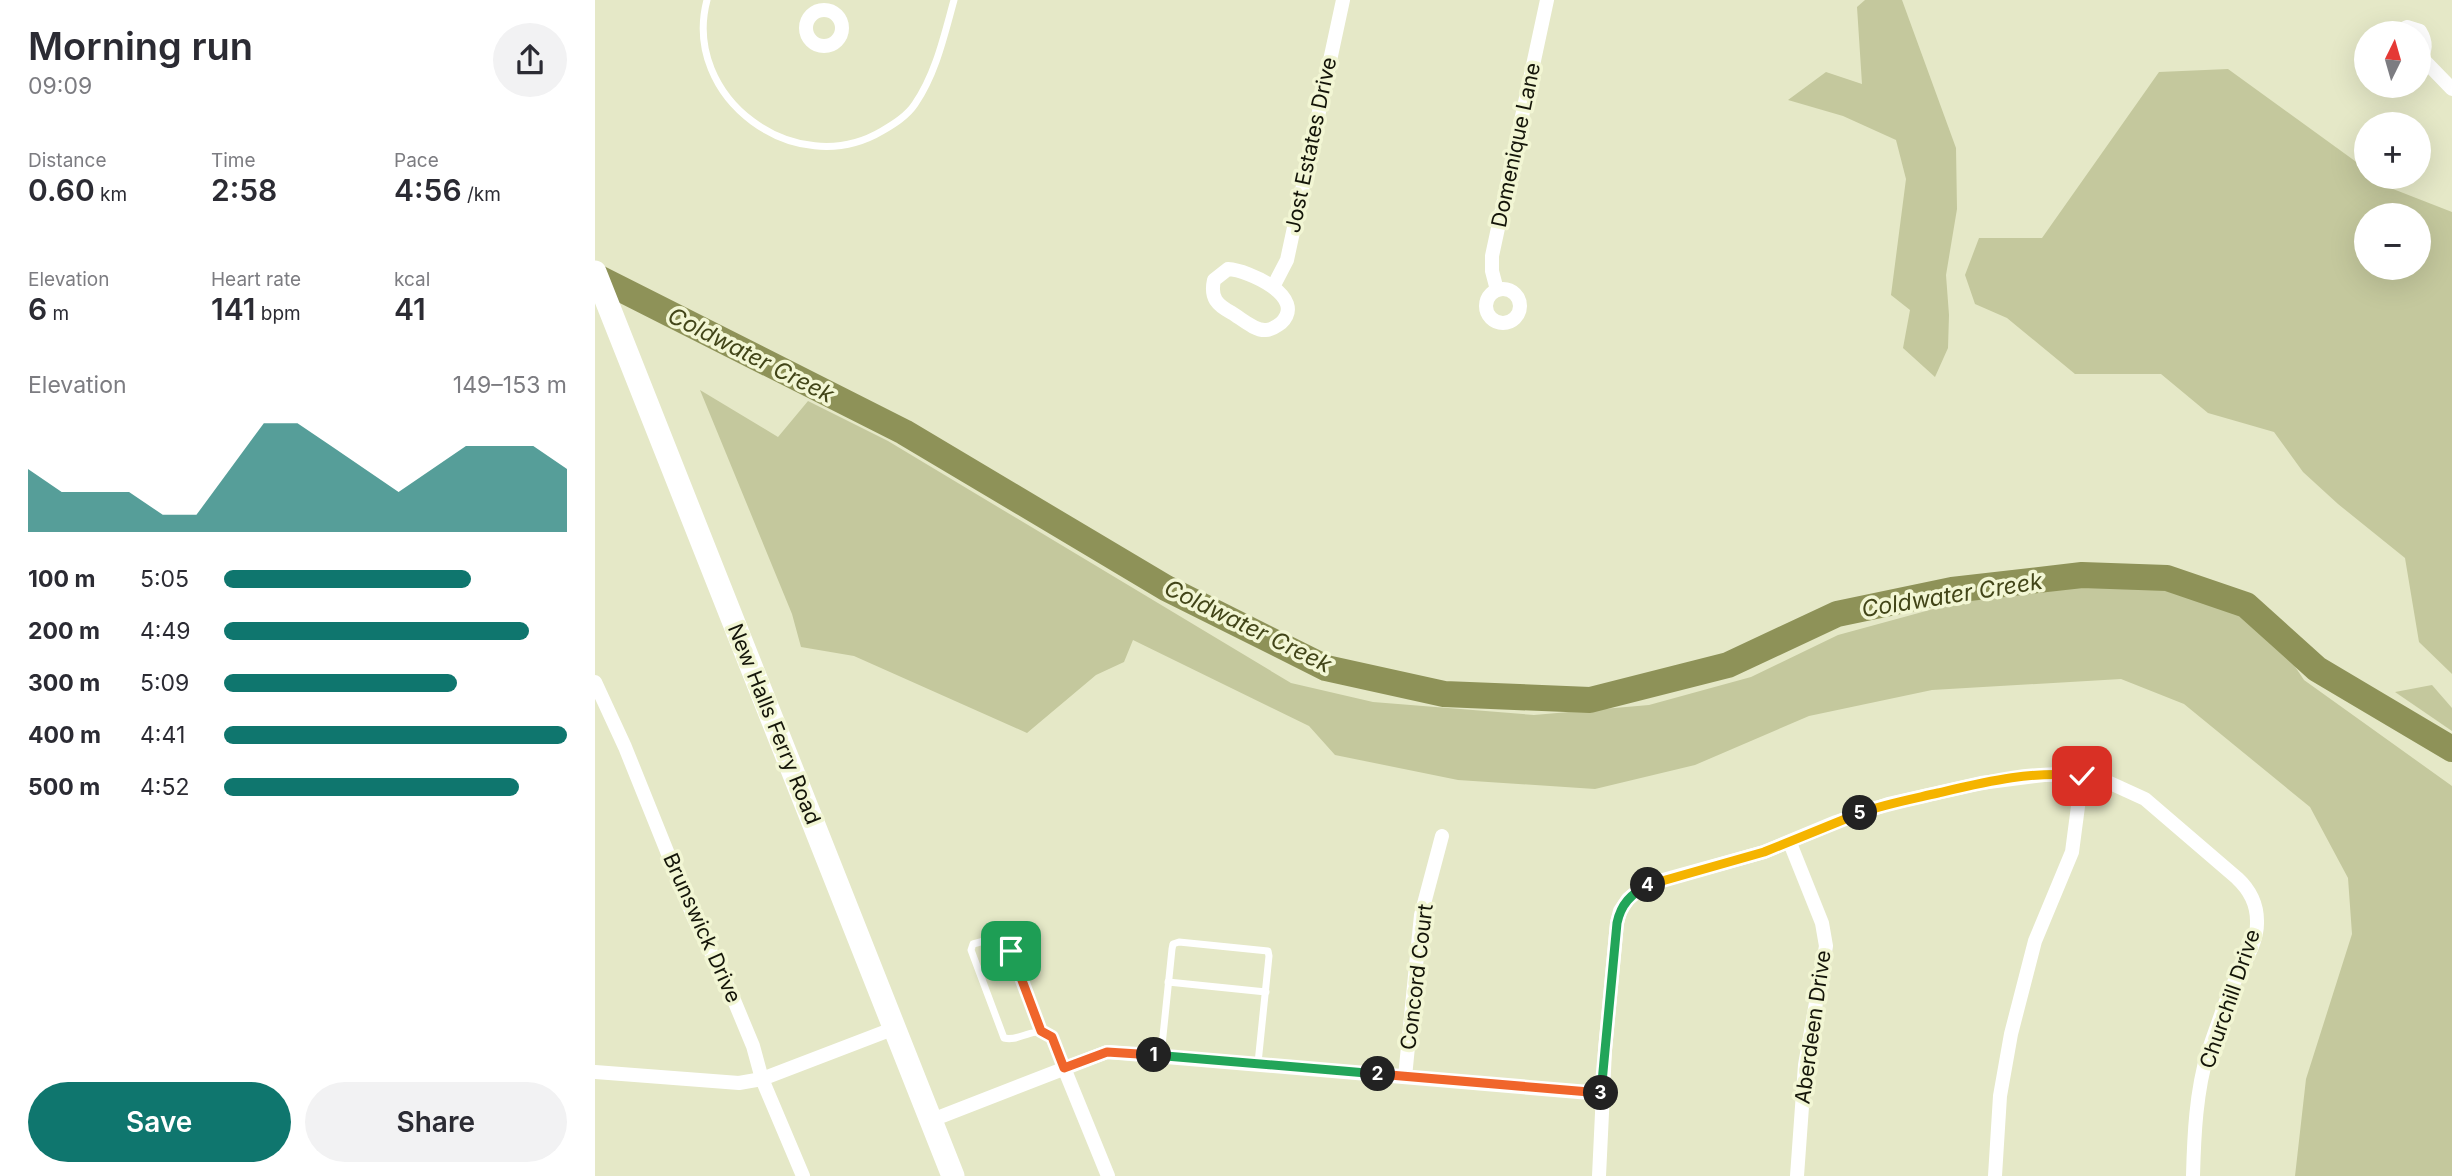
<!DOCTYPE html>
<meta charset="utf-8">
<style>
:root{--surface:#fff;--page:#f2f2f3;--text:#2b2b33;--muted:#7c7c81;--accent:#0f766e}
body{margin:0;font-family:Inter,sans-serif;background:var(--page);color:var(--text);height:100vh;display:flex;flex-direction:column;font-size:26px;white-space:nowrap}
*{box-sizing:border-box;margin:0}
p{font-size:23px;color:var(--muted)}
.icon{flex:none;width:38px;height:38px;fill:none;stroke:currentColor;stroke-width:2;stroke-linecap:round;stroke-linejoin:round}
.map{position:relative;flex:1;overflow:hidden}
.sheet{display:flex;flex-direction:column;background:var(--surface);width:595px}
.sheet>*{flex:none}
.needle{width:46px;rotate:5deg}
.fabs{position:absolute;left:1759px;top:21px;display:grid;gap:14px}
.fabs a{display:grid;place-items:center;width:77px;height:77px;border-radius:50%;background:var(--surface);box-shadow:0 7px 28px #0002;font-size:35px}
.pin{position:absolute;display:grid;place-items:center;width:60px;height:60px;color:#fff;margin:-30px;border-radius:14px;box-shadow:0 4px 10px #0006}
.km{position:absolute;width:35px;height:35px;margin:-18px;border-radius:50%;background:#222;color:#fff;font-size:19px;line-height:35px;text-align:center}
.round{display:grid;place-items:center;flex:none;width:74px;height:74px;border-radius:37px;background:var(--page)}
.head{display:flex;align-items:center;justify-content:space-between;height:119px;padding:0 28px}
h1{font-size:38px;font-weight:600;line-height:52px}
.figures{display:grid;grid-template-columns:repeat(3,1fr);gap:10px;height:119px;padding:7px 28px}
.figures div{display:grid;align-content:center}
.figures b{font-size:30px;font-weight:600}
.figures small{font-size:19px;font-weight:400}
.figures p{font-size:19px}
.chart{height:196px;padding:14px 28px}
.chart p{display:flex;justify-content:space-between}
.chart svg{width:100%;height:126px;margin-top:7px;fill:var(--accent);opacity:.7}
.button{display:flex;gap:14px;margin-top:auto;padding:14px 28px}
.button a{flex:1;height:80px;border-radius:42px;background:var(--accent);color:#fff;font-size:28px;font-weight:600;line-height:80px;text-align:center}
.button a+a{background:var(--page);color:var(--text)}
ul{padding:0 28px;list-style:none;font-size:23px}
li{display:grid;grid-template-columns:112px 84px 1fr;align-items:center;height:52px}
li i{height:18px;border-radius:9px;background:var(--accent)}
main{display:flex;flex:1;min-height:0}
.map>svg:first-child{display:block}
.green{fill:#c4c89d;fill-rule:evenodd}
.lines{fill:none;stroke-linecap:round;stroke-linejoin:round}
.river{stroke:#8e9258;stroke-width:26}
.lane{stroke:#fff;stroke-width:7}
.street{stroke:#fff;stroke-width:14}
.primary{stroke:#fff;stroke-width:23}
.split-1-casing{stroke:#fff;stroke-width:14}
.split-2-casing{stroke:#fff;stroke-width:14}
.split-3-casing{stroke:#fff;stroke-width:14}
.split-4-casing{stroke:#fff;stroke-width:14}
.split-5-casing{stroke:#fff;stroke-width:14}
.split-6-casing{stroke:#fff;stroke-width:14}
.split-1{stroke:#f0652b;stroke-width:9}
.split-2{stroke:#22a559;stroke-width:9}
.split-3{stroke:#f0652b;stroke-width:9}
.split-4{stroke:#22a559;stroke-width:9}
.split-5{stroke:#f5b400;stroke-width:9}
.split-6{stroke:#f5b400;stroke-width:9}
.labels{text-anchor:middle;stroke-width:7;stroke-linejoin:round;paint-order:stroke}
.street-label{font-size:21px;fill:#141509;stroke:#f2f6d4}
.water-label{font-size:23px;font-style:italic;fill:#424518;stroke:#f2f6d4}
</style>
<main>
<section class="sheet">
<div class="head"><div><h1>Morning run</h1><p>09:09</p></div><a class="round"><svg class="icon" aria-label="share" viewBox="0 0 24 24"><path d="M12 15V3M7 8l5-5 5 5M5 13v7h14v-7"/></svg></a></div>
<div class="figures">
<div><p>Distance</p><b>0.60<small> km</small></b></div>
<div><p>Time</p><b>2:58</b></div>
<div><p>Pace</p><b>4:56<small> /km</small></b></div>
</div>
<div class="figures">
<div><p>Elevation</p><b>6<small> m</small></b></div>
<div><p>Heart rate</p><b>141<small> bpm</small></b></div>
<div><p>kcal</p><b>41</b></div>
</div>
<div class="chart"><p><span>Elevation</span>149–153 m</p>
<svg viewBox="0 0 160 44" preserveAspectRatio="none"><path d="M0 44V22L10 30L20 30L30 30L40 38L50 38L60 22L70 6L80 6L90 14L100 22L110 30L120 22L130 14L140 14L150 14L160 22V44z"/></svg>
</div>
<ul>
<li><b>100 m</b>5:05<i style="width:72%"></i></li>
<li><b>200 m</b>4:49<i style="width:89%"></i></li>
<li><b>300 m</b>5:09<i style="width:68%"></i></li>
<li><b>400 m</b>4:41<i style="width:100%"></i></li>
<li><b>500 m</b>4:52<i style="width:86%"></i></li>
</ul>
<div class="button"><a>Save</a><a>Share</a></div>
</section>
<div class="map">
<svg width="1857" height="1176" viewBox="0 0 1857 1176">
<rect width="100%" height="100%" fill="#e5e8c7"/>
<g class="green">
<path d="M1270 0H1307L1361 148 1362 209 1351 275 1354 315 1353 348 1340 377 1308 348 1315 310 1296 295 1311 179 1301 140 1248 116 1193 100 1231 72 1267 84 1262 7Z"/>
<path d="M1633 69 1771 169V177H1782L1798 189 1857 212V674L1824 642 1810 558 1743 504 1708 472 1679 432 1613 413 1566 374H1480L1412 318 1380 304 1370 275 1384 238H1447L1564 72ZM1771 215H1824V268H1771Z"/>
<path d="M105 390 183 437 213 401 293 441 696 683 778 702 939 715 1054 705 1156 677 1243 635 1375 599 1463 582 1546 579 1595 590 1653 618 1695 659 1709 680 1857 786V1176H1700L1711 1079 1757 934 1753 878 1715 807 1589 704 1526 679 1337 690 1214 716 1100 765 1000 789 863 780 740 755 714 726 538 640 529 662 501 675 432 733 259 656 206 647 197 614Z"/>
<path d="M1837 685 1857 708V731L1800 692Z"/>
</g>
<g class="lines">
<path class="river" d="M0 276 309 432 571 588 731 668 849 694 995 700 1133 665 1242 614 1357 590 1487 575 1572 578 1651 605 1722 669 1857 749"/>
<g class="lane">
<path d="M112 0C86 98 201 182 287 131 299 124 312 116 320 104 341 73 349 36 359 0"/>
<path d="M573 982 671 992"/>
<path d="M446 1032 416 951 408 942 400 938 378 944 376 950 409 1038C424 1042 436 1027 454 1034L469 1068"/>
<path d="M566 1055 577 949 578 944 584 942 673 951 674 956 663 1063"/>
</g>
<g class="street">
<circle cx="229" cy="28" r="18"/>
<path d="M1799 33 1812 27 1825 31C1831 41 1832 50 1824 59"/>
<path d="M1826 57 1857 89"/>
<path d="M633 269C653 270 713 297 686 323 682 326 676 330 671 330 660 331 647 319 637 313 622 305 615 298 619 280Z"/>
<path d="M678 287 692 260 748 0"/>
<circle cx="908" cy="306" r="17"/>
<path d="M902 290 897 271V256L952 0"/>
<path d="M0 682 30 747 98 916 136 993 158 1046 167 1079 208 1176"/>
<path d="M1195 843 1227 923 1231 946 1210 1065 1202 1176"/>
<path d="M469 1068 513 1176"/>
<path d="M0 1072 144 1083 167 1079 300 1028"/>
<path d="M810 1077 826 915 847 836"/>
<path d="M337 1120 512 1052 1007 1094"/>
<path d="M1004 1176 1010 1050 1022 923 1025 911 1033 899 1050 885 1169 852 1241 822 1293 804 1386 783 1449 775 1469 774 1487 776 1515 783 1550 799 1642 878C1655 890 1662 903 1662 921 1663 946 1644 969 1635 991 1627 1011 1620 1032 1613 1052 1601 1091 1599 1136 1598 1176"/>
<path d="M1400 1176 1405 1096 1416 1034 1440 941 1477 852 1487 776"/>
</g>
<path class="primary" d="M0 272 358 1176"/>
</g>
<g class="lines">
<defs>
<path id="split-1" d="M416 951 446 1031 457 1037 469 1068 512 1052 559 1055"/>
<path id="split-2" d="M559 1055 783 1074"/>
<path id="split-3" d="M783 1074 1006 1093"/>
<path id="split-4" d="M1006 1093 1022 923C1026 904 1036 894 1053 885"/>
<path id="split-5" d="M1053 885 1169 852 1265 813"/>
<path id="split-6" d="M1265 813C1290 804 1317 799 1343 793 1390 782 1439 770 1487 776"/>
</defs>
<use href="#split-1" class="split-1-casing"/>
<use href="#split-2" class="split-2-casing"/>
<use href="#split-3" class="split-3-casing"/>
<use href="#split-4" class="split-4-casing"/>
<use href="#split-5" class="split-5-casing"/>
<use href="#split-6" class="split-6-casing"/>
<use href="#split-1" class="split-1"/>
<use href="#split-2" class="split-2"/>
<use href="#split-3" class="split-3"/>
<use href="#split-4" class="split-4"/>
<use href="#split-5" class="split-5"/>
<use href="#split-6" class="split-6"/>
</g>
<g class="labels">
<g class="street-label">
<text transform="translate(716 145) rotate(-78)" y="7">Jost Estates Drive</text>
<text transform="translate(921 145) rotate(-78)" y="7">Domenique Lane</text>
<text transform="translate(179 724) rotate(68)" y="7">New Halls Ferry Road</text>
<text transform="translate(107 928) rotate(66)" y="7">Brunswick Drive</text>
<text transform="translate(822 977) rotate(-83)" y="7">Concord Court</text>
<text transform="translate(1635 999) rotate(-71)" y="7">Churchill Drive</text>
<text transform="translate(1218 1027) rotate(-82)" y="7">Aberdeen Drive</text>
</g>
<g class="water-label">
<text transform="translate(156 355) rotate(27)" y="8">Coldwater Creek</text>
<text transform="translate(1357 595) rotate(-9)" y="8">Coldwater Creek</text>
<text transform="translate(653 626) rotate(26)" y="8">Coldwater Creek</text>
</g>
</g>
</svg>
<div class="fabs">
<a><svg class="needle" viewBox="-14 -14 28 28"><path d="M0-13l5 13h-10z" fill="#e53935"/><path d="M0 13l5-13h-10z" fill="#7c7c81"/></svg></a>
<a>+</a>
<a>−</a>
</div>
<div class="pin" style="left:416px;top:951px;background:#1e9e55"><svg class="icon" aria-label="arrive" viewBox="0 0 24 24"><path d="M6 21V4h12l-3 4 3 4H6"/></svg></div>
<div class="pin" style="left:1487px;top:776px;background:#d93025"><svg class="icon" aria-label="check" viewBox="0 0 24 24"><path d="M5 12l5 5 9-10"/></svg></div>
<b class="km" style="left:559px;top:1055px">1</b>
<b class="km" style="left:783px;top:1074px">2</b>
<b class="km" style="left:1006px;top:1093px">3</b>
<b class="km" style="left:1053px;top:885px">4</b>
<b class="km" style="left:1265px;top:813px">5</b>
</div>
</main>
